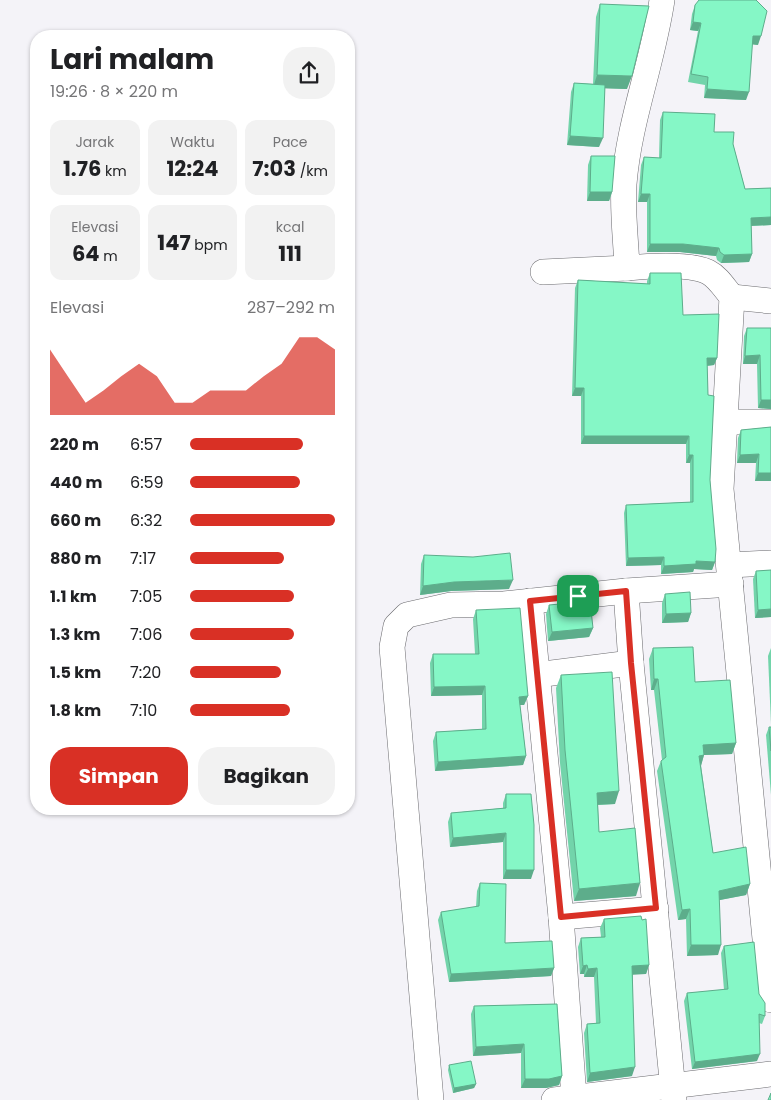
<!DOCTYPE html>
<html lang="id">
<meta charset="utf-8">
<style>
:root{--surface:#fff;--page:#f2f2f2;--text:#202124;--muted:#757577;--accent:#d93025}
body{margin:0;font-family:Poppins,sans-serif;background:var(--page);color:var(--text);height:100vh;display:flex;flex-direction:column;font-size:19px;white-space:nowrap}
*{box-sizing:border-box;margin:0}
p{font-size:16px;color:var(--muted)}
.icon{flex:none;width:28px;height:28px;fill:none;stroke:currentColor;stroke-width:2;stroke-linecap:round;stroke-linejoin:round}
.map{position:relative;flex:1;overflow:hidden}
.side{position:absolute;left:30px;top:30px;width:325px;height:785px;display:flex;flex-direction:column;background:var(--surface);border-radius:20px;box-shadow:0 1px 4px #0004}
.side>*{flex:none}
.pin{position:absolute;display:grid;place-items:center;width:42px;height:42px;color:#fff;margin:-21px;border-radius:10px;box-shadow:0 2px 8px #0006}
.round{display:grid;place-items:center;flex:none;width:52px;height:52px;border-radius:20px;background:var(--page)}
.overview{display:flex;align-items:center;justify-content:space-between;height:85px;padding:0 20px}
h1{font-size:28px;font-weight:700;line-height:38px}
.metrics{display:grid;grid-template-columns:repeat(3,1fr);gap:8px;height:85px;padding:5px 20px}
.metrics div{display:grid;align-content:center;border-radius:12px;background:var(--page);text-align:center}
.metrics b{font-size:21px;font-weight:700}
.metrics small{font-size:14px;font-weight:400}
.metrics p{font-size:14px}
.chart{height:140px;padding:10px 20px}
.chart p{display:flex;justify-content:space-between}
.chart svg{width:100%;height:90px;margin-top:5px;fill:var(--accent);opacity:.7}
.button{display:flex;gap:10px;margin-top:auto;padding:10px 20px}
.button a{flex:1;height:58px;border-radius:20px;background:var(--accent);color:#fff;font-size:20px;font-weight:700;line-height:58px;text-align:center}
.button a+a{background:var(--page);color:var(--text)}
ul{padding:0 20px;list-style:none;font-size:16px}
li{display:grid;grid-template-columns:80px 60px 1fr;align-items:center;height:38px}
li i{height:12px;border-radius:6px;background:var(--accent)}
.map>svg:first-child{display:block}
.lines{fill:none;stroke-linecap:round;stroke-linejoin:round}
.minor-casing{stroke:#6b6b6f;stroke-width:26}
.minor{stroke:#fff;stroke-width:25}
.wall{fill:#72d4aa}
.shaded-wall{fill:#5dad8b}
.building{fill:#85f7c6;stroke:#5dad8b}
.route-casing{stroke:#fff;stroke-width:10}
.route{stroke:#d93025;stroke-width:6}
</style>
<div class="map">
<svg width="771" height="1100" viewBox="0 0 771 1100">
<rect width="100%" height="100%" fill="#f4f3f8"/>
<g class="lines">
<defs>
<g id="minor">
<path d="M662 0C653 62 629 121 624 184 622 211 626 240 627 268 648 266 689 263 708 272 718 277 725 289 732 297L721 489 771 1000"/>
<path d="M543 272 627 268"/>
<path d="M732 297 771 301"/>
<path d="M726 422H771"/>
<path d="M730 565 771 563"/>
<path d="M626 591 631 663 674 1100"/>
<path d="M530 601 561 917 574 1098"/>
<path d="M536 675 631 663"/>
<path d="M561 917 656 909"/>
<path d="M431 1100 392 647 396 626 407 615 451 605 504 604 626 591 731 584"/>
<path d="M554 1100 771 1074"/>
</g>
</defs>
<use href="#minor" class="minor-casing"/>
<use href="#minor" class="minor"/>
</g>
<g class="wall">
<path d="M600 4 627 89 605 88 599 147 567 145 571 92 574 83 593 84 596 17Z"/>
<path d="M695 5 758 45 752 44 746 100 704 98 705 85 688 82 698 31 690 30 692 14Z"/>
<path d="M663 112 714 132 733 144 745 189 771 188V225L751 226 752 254 749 262 721 263 717 260 716 256 680 252H647V202H638L641 165 644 157 659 158 660 120Z"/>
<path d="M591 156 612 192 609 201H587L588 165Z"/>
<path d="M650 273 717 358 714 365 707 366 710 480 715 562 712 570 694 569 693 572 661 574V565L626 566 624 513 626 505 690 502V463H686V444H581V396H572L575 288 578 280 647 284V281Z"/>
<path d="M747 328H771V409L758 408 757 364H743L744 336Z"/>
<path d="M771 427V481H755L756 463H737L738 438 741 430Z"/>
<path d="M424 555 509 589 451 591 420 595 421 564Z"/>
<path d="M771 570V617L755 618 753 579 756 571Z"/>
<path d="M665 594 691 613 688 622 662 623V603Z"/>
<path d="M549 605 593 628 589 637 548 641 546 614Z"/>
<path d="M476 610 528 696 524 705H520L526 756 523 765 435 771 433 741 436 732 482 729V695L431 696 430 663 433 654H475L473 619Z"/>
<path d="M653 648 695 682 736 743 732 754 704 755 701 765 713 853 750 884 746 895 719 900 718 955 687 956 686 919 678 920 657 771 661 761 662 760 654 690H651L649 659Z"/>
<path d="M771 648V724L768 656Z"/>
<path d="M561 675 615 804 598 805 599 832 636 896 574 901 560 763 556 688Z"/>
<path d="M769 727H771V795L766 735Z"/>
<path d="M506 794 531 879H503V842L450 847 448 822 451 813 503 808V803Z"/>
<path d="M480 883 505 943 554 968 551 976 449 982 438 920 441 912 476 907 477 891Z"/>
<path d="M604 919 649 965 646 974H633L632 1076 587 1082 584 1033 587 1024 596 1023 594 977H584V974H580L578 947 581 938 601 937 600 928Z"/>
<path d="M724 946 759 994 765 1016 762 1024 759 1023 757 1061 692 1069 684 1001 687 993 724 990 721 953Z"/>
<path d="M557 1004 562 1076 559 1085 546 1088H521V1053L473 1056 471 1014 474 1006Z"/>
<path d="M449 1065 476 1084 474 1088 453 1093 448 1070Z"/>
</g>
<g class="shaded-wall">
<path d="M693 22 701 23 698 31 690 30Z"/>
<path d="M753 36H761L758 45 749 44Z"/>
<path d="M597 75 632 76 627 89 593 88Z"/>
<path d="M707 89 749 92 746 100 704 98Z"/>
<path d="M570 136 603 138 599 147 567 145Z"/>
<path d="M590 192H612L609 201H587Z"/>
<path d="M641 194H650L647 202H638Z"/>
<path d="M771 217V225L748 226 751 218Z"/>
<path d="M650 244H683L719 248 716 256 680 252H647Z"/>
<path d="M752 254 749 262 721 263 724 255Z"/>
<path d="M760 355 757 364H743L745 356Z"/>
<path d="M707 358H717L714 365 704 366Z"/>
<path d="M575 388H584L581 396H572Z"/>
<path d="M761 400H771V409L758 408Z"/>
<path d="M584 436H689L686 444H581Z"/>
<path d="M759 454 756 463H737L740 455Z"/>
<path d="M689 455H693L690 463H686Z"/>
<path d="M758 473H771V481H755Z"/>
<path d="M664 557 661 565 626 566 628 558Z"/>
<path d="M696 561 715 562 712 570 694 569 693 572 661 574 664 566Z"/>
<path d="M513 580 509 589 451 591 420 595 423 586 454 582Z"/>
<path d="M771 609V617L755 618 758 610Z"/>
<path d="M691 613 688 622 662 623 666 614Z"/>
<path d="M593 628 589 637 548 641 552 632Z"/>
<path d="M654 679H658L654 690H651Z"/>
<path d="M485 686 482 695 431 696 434 687Z"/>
<path d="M528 696 524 705H516L519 697Z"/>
<path d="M736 743 732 754 704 755 701 766H696L703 745Z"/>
<path d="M526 756 523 765 435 771 438 762Z"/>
<path d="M619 791 615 804 592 805 597 793Z"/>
<path d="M506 833 503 842 450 847 453 838Z"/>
<path d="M506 870H534L531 879H503Z"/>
<path d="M640 883 636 896 574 901 579 889Z"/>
<path d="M750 884 746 895 715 901 719 891Z"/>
<path d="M690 909 686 919 678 920 682 910Z"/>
<path d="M691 945H721L718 955 687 956Z"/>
<path d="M587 965 584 974H580L583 966Z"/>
<path d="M649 965 646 974 629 975 632 966Z"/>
<path d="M554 968 551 976 449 982 451 974Z"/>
<path d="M597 968 594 977H584L588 969Z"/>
<path d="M524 1044 521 1053 473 1056 476 1047Z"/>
<path d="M760 1054 757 1061 692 1069 695 1062Z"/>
<path d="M635 1067 632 1076 587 1082 590 1073Z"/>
<path d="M562 1076 559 1085 546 1088H521L525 1079Z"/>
<path d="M476 1084 474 1088 453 1093 454 1088Z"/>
</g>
<g class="building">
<path d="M699 0H756L767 11 761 36H753L749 92 707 89 708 77 691 74 701 23 693 22 695 5Z"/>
<path d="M600 4 649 6 632 76 597 75Z"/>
<path d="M574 83 605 85 603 138 570 136Z"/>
<path d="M663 112 715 114 714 132H734L733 144 745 189 771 188V217L751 218 752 254 724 255 720 252 719 248 683 244H650V194H641L644 157 661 158Z"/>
<path d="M591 156H615L612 192H590Z"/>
<path d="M650 273H681L683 315 719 314 717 358H707L708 395 714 396 710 480 716 549 715 562 696 561V564L664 566V557L628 558 626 505 693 502V455H689V436H584V388H575L578 280 650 284Z"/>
<path d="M747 328H771V400H761L760 355 745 356Z"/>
<path d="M771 427V473H758L759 454 740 455 741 430Z"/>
<path d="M510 553 513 580 454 582 423 586 424 555 473 557Z"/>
<path d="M771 570V609L758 610 756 571Z"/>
<path d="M690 592 691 613 666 614 665 594Z"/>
<path d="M590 601 593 628 552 632 549 605Z"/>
<path d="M520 608 528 696 519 697 526 756 438 762 436 732 486 729 485 686 434 687 433 654H479L476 610Z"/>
<path d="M693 647 695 682 730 680 736 743 703 745 704 755 699 756 713 853 746 847 750 884 719 891 721 945H691L690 909 682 910 661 761 666 757 658 679H654L653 648Z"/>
<path d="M612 672 619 791 597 793 599 832 635 828 640 883 579 889 565 750 561 675Z"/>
<path d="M769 727H771V751Z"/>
<path d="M506 794H531L534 825V870H506V833L453 838 451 813 506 808Z"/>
<path d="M480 883 506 884 505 943 552 941 554 968 451 974 441 912 479 906Z"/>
<path d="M641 916 642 920 646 919 649 965 632 966 635 1067 590 1073 587 1024 600 1023 597 968 588 969 587 965 583 966 581 938 605 937 604 919Z"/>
<path d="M754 942 759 994 765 1003V1016L759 1014 760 1054 695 1062 687 993 728 989 724 946Z"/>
<path d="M557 1004 562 1076 549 1079H525L524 1044 476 1047 474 1006Z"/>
<path d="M471 1061 476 1084 454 1088 449 1065Z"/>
<path d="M771 1093V1100H768Z"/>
</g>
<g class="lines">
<defs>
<path id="route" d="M626 591 631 663 656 908 561 917 530 601Z"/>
</defs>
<use href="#route" class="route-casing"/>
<use href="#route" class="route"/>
</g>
</svg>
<div class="pin" style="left:578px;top:596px;background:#1e9e55"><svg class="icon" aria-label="arrive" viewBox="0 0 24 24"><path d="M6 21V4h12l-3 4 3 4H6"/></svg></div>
<section class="side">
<div class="overview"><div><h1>Lari malam</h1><p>19:26 · 8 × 220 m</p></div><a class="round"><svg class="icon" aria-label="share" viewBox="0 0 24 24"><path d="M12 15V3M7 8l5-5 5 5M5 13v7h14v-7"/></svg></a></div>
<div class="metrics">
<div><p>Jarak</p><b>1.76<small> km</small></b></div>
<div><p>Waktu</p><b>12:24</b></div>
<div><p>Pace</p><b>7:03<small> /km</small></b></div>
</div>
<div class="metrics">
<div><p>Elevasi</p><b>64<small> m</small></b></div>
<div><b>147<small> bpm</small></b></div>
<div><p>kcal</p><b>111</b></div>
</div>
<div class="chart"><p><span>Elevasi</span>287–292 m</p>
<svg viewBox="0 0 160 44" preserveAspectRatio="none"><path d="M0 44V12L10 25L20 38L30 32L40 25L50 19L60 25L70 38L80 38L90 32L100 32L110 32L120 25L130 19L140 6L150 6L160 12V44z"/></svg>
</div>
<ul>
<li><b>220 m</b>6:57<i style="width:78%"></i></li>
<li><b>440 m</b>6:59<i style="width:76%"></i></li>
<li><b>660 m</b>6:32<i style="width:100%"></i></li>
<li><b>880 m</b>7:17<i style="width:65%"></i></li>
<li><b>1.1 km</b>7:05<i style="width:72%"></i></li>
<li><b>1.3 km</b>7:06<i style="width:72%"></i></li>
<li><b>1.5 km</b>7:20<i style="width:63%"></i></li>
<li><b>1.8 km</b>7:10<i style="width:69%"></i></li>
</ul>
<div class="button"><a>Simpan</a><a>Bagikan</a></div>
</section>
</div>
